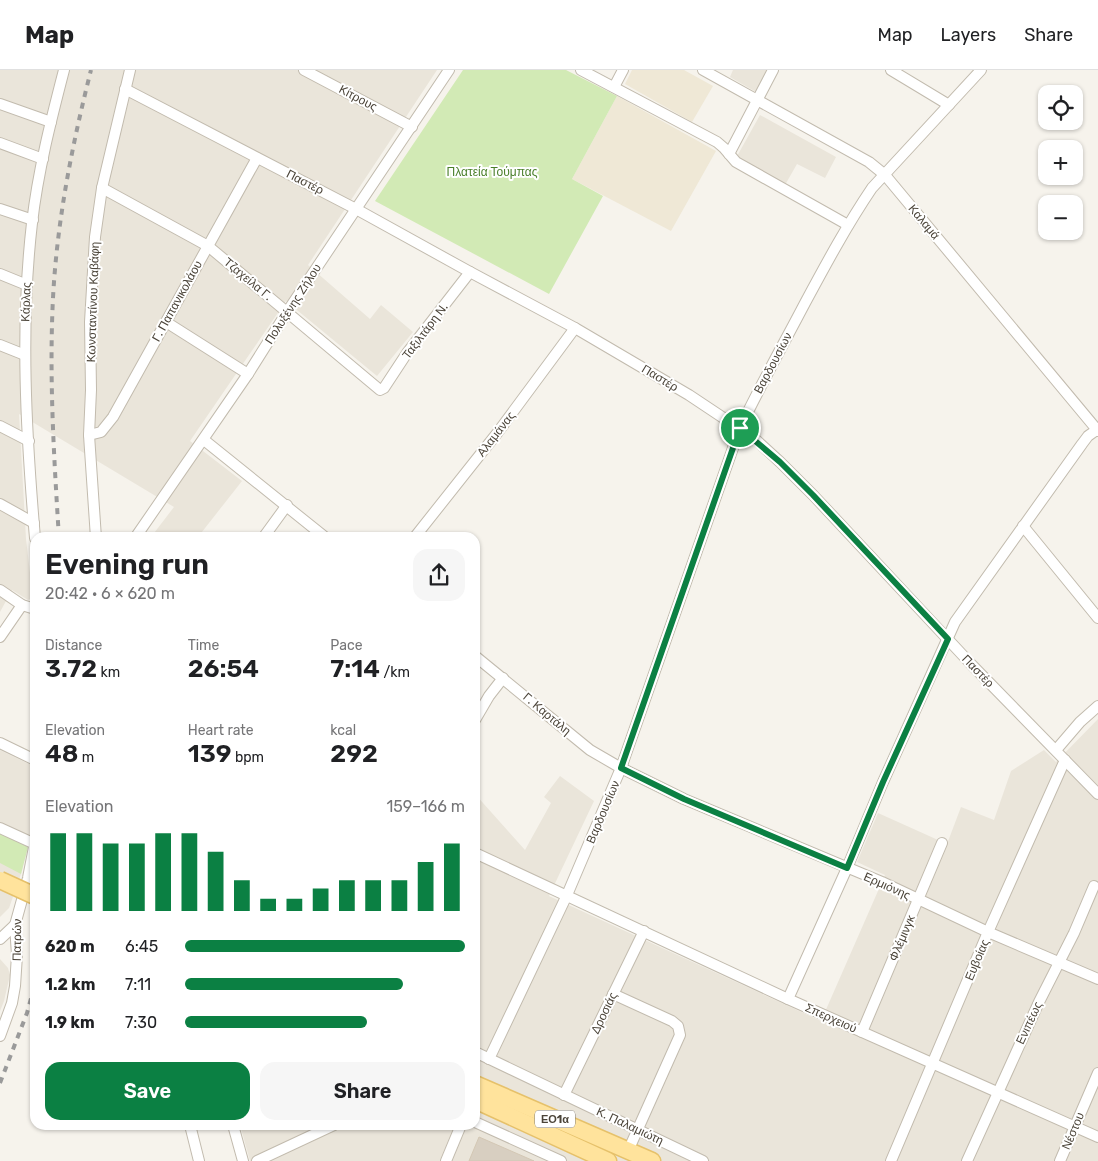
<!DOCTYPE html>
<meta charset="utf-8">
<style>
:root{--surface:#fff;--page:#f6f6f6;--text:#202124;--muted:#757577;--line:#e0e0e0;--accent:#0b8043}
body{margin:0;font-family:Rubik,sans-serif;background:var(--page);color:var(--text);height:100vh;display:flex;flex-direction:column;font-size:19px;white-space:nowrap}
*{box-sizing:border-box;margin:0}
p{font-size:16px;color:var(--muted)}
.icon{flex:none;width:28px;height:28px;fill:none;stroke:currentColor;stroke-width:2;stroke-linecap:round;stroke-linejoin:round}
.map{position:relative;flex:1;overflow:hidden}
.panel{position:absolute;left:30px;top:462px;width:450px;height:598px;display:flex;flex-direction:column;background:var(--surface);border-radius:15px;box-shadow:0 1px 4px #0004}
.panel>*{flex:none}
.fabs{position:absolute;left:1038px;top:15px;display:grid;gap:10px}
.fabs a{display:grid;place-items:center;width:45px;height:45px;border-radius:10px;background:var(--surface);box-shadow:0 1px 4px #0004;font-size:25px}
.pin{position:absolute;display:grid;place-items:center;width:42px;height:42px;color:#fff;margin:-21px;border:2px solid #fff;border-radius:50%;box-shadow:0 1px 5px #0007}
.round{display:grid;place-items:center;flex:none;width:52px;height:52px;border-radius:15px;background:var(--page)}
.head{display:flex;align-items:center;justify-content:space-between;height:85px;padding:0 15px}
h1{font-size:28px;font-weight:600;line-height:38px}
.stats{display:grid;grid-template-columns:repeat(3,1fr);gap:8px;height:85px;padding:5px 15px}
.stats div{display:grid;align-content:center}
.stats b{font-size:25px;font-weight:600}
.stats small{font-size:14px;font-weight:400}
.stats p{font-size:14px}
.chart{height:140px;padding:10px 15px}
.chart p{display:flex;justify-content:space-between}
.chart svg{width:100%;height:90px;margin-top:5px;stroke:var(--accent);stroke-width:6}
.button{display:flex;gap:10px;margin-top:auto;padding:10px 15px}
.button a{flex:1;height:58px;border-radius:15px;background:var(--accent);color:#fff;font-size:20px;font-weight:600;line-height:58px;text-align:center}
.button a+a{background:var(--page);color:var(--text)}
ul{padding:0 15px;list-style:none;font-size:16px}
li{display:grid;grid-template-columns:80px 60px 1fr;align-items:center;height:38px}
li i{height:12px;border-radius:6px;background:var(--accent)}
header{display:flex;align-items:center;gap:30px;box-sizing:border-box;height:70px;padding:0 25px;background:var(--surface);border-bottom:1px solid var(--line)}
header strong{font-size:24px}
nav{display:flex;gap:28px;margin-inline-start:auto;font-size:18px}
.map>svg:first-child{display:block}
.residential{fill:#eae5da}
.education{fill:#efe8d6}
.green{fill:#d2eab5}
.building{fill:#d8cfc1;stroke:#d3c7b4}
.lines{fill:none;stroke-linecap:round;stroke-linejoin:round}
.street-casing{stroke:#c2bbae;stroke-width:12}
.primary-casing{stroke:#e6c16a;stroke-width:19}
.street{stroke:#fff;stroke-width:10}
.primary{stroke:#ffe39c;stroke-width:16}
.rail{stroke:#9a9a9a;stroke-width:4;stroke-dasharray:6 6;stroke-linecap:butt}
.primary-bridge-casing{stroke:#e6c16a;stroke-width:19;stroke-linecap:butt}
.primary-bridge{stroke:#ffe39c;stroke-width:16}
.route-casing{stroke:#fff;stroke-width:10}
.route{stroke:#0b8043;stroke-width:6}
.labels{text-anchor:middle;stroke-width:4;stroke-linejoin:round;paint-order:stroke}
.shield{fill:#fff;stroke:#817c74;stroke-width:1}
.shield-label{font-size:11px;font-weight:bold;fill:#4b4439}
.street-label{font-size:12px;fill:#4b4439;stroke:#fff}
.park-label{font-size:12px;fill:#4a7f2a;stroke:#fff}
</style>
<header>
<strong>Map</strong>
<nav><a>Map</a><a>Layers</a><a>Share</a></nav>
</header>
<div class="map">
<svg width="1098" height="1091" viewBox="0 0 1098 1091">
<rect width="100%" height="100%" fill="#f6f3ec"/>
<g class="residential">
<path d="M0 0H437L308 195 370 249 381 235 413 262 377 306 286 231 190 371 242 411 198 467H151L174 437 19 344 26 469 33 528 28 530 12 520 0 542Z"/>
<path d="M733 0H767L756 22 730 7Z"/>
<path d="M760 45 836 87 825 108 797 94 785 115 736 88Z"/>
<path d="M1098 649V1091H250L240 1055H475V724L525 780 551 733 544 727 560 706 594 731 549 826 821 951 885 805 857 792 878 743 947 774 961 737 994 750 1011 701 1044 680 1056 692Z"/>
<path d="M0 680 35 697V744L33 756 21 804 9 838 0 847Z"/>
<path d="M0 889 8 898 10 905 4 931 0 941Z"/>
</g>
<g class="education">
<path d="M632 0H684L713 16 692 52 625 14Z"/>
<path d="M617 26 716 81 671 161 572 109Z"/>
</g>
<g class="green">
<path d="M463 0H566L617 26 572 109 603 126 549 224 375 131Z"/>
<path d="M0 762 28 777 21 804 0 793Z"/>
</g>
<path class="building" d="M479 1067 534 1091H469Z"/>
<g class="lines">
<defs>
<g id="street">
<path d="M304 0 412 57"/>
<path d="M581 0 717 72 724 78 736 92 848 155"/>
<path d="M703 0 869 92 885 105 1098 361"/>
<path d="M891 0 949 35"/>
<path d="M614 17 623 0"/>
<path d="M125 19 356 139 470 202 575 258 689 325 755 369 780 392 813 425 970 593 1098 724"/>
<path d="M0 34 51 52"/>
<path d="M0 73 43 89"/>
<path d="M729 84 773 0"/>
<path d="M102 118 208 176 380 320 384 318 407 283 470 202"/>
<path d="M0 139 33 150"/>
<path d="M0 204 27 215"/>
<path d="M166 252 248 304"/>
<path d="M0 275 25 285"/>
<path d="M0 356 29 371"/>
<path d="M89 365 101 362 113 347 257 88"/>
<path d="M204 370 326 468"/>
<path d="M0 434 34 453"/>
<path d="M1023 456 1098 548"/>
<path d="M35 468C26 363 20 257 32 153 38 101 51 50 64 0"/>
<path d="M96 468 89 365 91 320 90 252 95 167 102 118 130 0"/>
<path d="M135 468 248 304 287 242 449 0"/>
<path d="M263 468 287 435"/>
<path d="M414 468 498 362 575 258"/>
<path d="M0 520 22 535 35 539"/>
<path d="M0 567 22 535"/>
<path d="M475 586 590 680 621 698 684 729 882 812 988 862 1098 909"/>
<path d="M475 650 489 626 503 608"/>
<path d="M0 673 35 690"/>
<path d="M1056 680 1080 652 1098 636"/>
<path d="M0 758 35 774"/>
<path d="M475 783 788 929 1098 1067"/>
<path d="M0 869 15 855"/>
<path d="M613 924 672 951 678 956 680 965 628 1081"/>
<path d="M788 929 847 798 883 712 955 552 1082 374 1088 366 1098 359"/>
<path d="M862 962 942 773"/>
<path d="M0 966 12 933 15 916 17 885 15 855 28 808 35 772"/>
<path d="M475 982 703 1091"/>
<path d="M489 989 567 825 621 698 740 358C760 316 783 275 805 233 826 194 847 155 872 118L981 0"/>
<path d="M564 1025 644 861"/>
<path d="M475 1052 561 1091"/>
<path d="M190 1055 199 1091"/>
<path d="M233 1055 243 1091"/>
<path d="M257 1091 334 1055"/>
<path d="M446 1091 461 1055"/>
<path d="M891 1091 988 862 1065 690"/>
<path d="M967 1091 1039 932 1074 863 1094 816"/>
<path d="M1060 1091 1098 1003"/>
</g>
<g id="primary">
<path d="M475 1014 652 1091"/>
<path d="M475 1030 608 1091"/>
</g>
</defs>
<use href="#street" class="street-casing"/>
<use href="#primary" class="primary-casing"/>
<use href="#street" class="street"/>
<use href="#primary" class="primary"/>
<g class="rail">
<path d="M59 468C54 388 49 308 53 228 57 151 72 75 91 0"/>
<path d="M0 1013 27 943 35 914"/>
</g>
<defs>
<path id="primary-bridge" d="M0 810 35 826"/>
</defs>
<use href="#primary-bridge" class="primary-bridge-casing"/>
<use href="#primary-bridge" class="primary-bridge"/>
</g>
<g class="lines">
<defs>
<path id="route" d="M740 358 780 392 813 425 948 569 883 712 847 798 684 729 621 698Z"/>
</defs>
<use href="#route" class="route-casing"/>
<use href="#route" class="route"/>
</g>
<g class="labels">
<rect class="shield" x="535" y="1040.5" width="40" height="17" rx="4"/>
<g class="shield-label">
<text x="555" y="1053">ΕΟ1α</text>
</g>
<g class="street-label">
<text transform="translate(358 28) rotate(28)" y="4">Κίτρους</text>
<text transform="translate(305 112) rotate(27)" y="4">Παστέρ</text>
<text transform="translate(924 152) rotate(50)" y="4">Καλαμά</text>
<text transform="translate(248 209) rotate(40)" y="4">Τζαχείλα Γ.</text>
<text transform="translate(177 231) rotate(-61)" y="4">Γ. Παπανικολάου</text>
<text transform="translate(26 232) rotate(-88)" y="4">Κάρλας</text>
<text transform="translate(93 232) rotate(-88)" y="4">Κωνσταντίνου Καβάφη</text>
<text transform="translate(293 234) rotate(-57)" y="4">Πολυξένης Ζήλου</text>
<text transform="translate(425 261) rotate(-53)" y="4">Ταξιλτάρη Ν.</text>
<text transform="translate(773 293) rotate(-62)" y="4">Βαρδουσίων</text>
<text transform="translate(660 308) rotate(31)" y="4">Παστέρ</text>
<text transform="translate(496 364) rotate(-52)" y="4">Αλαμάνας</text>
<text transform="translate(978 601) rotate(46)" y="4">Παστέρ</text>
<text transform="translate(547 644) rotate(40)" y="4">Γ. Καρτάλη</text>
<text transform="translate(603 742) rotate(-67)" y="4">Βαρδουσίων</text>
<text transform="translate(887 816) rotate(24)" y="4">Ερμιόνης</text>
<text transform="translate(902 868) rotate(-67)" y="4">Φλέμινγκ</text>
<text transform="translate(17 870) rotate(-89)" y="4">Πατρών</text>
<text transform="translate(977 890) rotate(-67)" y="4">Ευβοίας</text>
<text transform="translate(604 943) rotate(-64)" y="4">Δροσιάς</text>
<text transform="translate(831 948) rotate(24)" y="4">Σπερχειού</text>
<text transform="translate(1029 953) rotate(-65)" y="4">Ενιπέως</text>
<text transform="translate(630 1056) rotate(25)" y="4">Κ. Παλαμιώτη</text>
<text transform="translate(1073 1061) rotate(-67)" y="4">Νέστου</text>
</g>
<g class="park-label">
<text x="492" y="106">Πλατεία Τούμπας</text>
</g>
</g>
</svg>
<div class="fabs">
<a><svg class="icon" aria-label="locate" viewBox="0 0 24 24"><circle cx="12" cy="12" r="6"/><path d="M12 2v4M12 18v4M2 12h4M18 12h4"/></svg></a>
<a>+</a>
<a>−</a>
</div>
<div class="pin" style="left:740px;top:358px;background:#1e9e55"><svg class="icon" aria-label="arrive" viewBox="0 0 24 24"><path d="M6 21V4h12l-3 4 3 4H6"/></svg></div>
<section class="panel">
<div class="head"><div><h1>Evening run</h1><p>20:42 · 6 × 620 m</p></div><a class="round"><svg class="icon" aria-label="share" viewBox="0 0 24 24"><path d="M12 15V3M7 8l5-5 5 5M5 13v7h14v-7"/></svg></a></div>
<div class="stats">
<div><p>Distance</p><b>3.72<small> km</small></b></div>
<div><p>Time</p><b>26:54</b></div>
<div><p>Pace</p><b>7:14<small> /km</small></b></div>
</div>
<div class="stats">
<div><p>Elevation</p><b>48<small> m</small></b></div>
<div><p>Heart rate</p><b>139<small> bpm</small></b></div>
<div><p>kcal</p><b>292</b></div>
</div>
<div class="chart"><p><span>Elevation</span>159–166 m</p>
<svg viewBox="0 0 160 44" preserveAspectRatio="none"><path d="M5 44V6M15 44V6M25 44V11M35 44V11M45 44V6M55 44V6M65 44V15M75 44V29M85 44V38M95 44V38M105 44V33M115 44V29M125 44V29M135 44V29M145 44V20M155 44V11"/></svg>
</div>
<ul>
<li><b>620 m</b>6:45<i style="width:100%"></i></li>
<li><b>1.2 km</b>7:11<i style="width:78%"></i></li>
<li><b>1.9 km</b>7:30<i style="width:65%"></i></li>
</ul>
<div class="button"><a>Save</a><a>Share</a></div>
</section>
</div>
